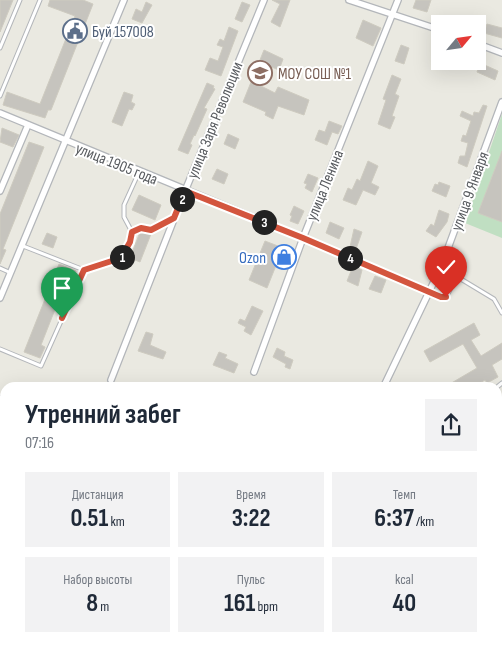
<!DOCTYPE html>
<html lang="ru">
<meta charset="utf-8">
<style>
:root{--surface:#fff;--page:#f2f2f3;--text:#1f2937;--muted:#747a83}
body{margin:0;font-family:"Sofia Sans Condensed",sans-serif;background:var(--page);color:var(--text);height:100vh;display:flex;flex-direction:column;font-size:19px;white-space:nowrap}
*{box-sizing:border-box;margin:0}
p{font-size:16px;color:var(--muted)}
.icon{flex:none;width:28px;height:28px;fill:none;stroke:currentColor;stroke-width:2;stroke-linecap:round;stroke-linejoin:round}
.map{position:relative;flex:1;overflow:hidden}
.sheet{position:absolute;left:0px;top:382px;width:502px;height:266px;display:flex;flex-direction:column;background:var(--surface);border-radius:15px 15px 0 0;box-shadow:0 5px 20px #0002}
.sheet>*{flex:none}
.needle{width:32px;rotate:61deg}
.buttons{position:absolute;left:431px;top:15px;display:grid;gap:10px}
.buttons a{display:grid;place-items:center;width:55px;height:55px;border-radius:0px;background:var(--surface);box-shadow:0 5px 20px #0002;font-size:25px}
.pin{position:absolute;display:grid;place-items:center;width:42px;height:42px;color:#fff;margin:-51px -21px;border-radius:50% 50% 50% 0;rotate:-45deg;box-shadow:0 0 5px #0007}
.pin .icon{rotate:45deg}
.km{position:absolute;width:25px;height:25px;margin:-12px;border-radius:50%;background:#222;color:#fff;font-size:14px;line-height:25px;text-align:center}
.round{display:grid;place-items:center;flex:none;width:52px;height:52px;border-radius:0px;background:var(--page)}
.headline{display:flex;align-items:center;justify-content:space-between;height:85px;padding:0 25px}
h1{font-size:28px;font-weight:700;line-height:38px}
.metrics{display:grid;grid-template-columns:repeat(3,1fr);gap:8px;height:85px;padding:5px 25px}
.metrics div{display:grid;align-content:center;border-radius:0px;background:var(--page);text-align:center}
.metrics b{font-size:25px;font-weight:700}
.metrics small{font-size:14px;font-weight:400}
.metrics p{font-size:14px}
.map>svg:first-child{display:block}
.green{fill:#c0dfc2}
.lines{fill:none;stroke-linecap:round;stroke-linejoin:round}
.stream{stroke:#a7cdf4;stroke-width:2}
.building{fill:#c6c4be;stroke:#cecbc0}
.service-casing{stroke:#b3b6ba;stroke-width:5}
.minor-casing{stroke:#b3b6ba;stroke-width:8}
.service{stroke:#fff;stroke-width:3}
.minor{stroke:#fff;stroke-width:5.5}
.route-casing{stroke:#fff;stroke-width:10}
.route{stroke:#d3553e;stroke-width:6}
.labels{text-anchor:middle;stroke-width:4;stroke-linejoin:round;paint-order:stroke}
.service-label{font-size:16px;fill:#4e5e75;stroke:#fff;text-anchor:start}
.education-label{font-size:16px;fill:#785e54;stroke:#fff;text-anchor:start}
.street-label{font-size:16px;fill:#595c60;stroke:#fff}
.shop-label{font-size:16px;fill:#366cbe;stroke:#fff;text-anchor:end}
</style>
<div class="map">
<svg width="502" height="648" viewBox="0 0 502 648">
<rect width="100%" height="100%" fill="#eae9e1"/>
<g class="green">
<path d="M502 114V238L465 223Z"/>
<path d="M502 490V648H371L373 644H498V491Z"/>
</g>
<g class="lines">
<g class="stream">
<path d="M498 532H502"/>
<path d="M460 644 462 648"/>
</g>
</g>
<g class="building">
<path d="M0 0H13L0 32Z"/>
<path d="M50 0H83L93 4 51 110H48L45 118 3 105 7 92 40 104 75 16 48 6Z"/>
<path d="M272 0H290L280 27 271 22 280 4Z"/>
<path d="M416 0H431L427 12 413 8Z"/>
<path d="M146 2 152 5 142 23 132 19 136 9 142 12Z"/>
<path d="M242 2 250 5 242 22 235 19Z"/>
<path d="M363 20 381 28 373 46 356 38Z"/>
<path d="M487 24 502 28V38L484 33Z"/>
<path d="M229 27 238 31 221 76 205 70 210 58 218 61 223 47 217 45 220 39 224 41Z"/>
<path d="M401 45 409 48 404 64 395 61Z"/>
<path d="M264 50 283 59 279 70 269 66 261 86 275 93 278 87 309 100 304 115 278 106 273 119 265 115 266 112 243 102Z"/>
<path d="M480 63 498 71 495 80 477 72Z"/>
<path d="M392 75 401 79 395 94 399 96 392 116 395 117 390 129 378 124 386 100 383 99Z"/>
<path d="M207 83 214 86 213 88 215 89 204 108 207 109 195 136 194 135 190 144 192 145 188 154 178 150Z"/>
<path d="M124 92 133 95 131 102 135 104 132 110 129 109 122 126 112 122Z"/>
<path d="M483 105 487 106 467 167 458 163 460 156H465L468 143 461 141 463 135 466 136 471 121 460 116 462 111 473 116 474 112 479 113Z"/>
<path d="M329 121 342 126 338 134 332 132 327 145 315 140 319 130 325 132Z"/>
<path d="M2 128 19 135 13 147 0 142Z"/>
<path d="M228 134 239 139 235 149 224 144Z"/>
<path d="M29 142 44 147 3 249 6 250 0 264V214Z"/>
<path d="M502 151V222L478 213Z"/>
<path d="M368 161 378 166 371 183 379 187 375 195 363 190 356 205 343 200 348 188 352 190 357 179 360 181Z"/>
<path d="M217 169 228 174 224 184 212 179Z"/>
<path d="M308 174 318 178 312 192 305 188 307 184 304 183Z"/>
<path d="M439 182 450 186 446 197 432 191 435 184 438 185Z"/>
<path d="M139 195 161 205 155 220 132 210Z"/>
<path d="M294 206 304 211 298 224 290 221 292 216 290 215Z"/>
<path d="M439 210 449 214 447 222 436 237 426 231 431 224 434 226Z"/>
<path d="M330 222 344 228 339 239 326 233Z"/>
<path d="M354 229 362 232 356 249 350 247Z"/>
<path d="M140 232 151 234 140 262 130 258Z"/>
<path d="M47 233 57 237 53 248 42 244Z"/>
<path d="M265 241 283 248 267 288 249 280Z"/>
<path d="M59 264 76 271 72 281 67 279 41 345 45 347 40 358 24 352Z"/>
<path d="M353 266 362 270 358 286 347 281Z"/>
<path d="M375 276 386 280 381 293 369 289Z"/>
<path d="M252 306 263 311 251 335 244 331 246 327 238 323 240 319 245 321Z"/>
<path d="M474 323 480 335 471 340 481 356 502 343V359L492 365 498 377 487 383 485 380 471 388H443L477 368 463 344 430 362 424 351Z"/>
<path d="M146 332 153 334 150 345 166 352 163 359 138 351Z"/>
<path d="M277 348 285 352 284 356 293 360 290 369 285 367 286 364 273 357Z"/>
<path d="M219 352 227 355 225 358 238 364 234 373 213 365Z"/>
</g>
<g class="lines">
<defs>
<g id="service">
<path d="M0 48 20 0"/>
<path d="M0 96 40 0"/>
<path d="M132 232 141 228 151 231 172 219"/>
<path d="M441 267 494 299 502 313"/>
<path d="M0 268 11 273"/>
<path d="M84 270 121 258 130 242 132 232 124 217V205L139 172"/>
<path d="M429 292C450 302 449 294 454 275"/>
<path d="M0 349 41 366 84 270 23 246"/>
<path d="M496 388 502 383"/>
<path d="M498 462 502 464"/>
<path d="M498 486 502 485"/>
</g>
<g id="minor">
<path d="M349 0 440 30"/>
<path d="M478 44 502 53"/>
<path d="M0 113 303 238 428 291"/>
<path d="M0 191 28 125"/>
<path d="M0 298 124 0"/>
<path d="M254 372 303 238 398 0"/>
<path d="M111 380 185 191 264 0"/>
<path d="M383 388 441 267 502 102"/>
<path d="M0 399 5 403"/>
<path d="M0 563 5 551"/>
<path d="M0 629 5 632"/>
<path d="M30 644 39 648"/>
<path d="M81 648 82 644"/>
<path d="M193 648 194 644"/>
<path d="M272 648 274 644"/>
</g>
</defs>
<use href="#service" class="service-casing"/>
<use href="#minor" class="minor-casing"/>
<use href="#service" class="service"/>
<use href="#minor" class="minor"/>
</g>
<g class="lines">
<defs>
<path id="route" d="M62 318 84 270 121 258 130 242 132 232 141 228 151 230 174 218 185 191 303 238 441 297H446"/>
</defs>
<use href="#route" class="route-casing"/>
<use href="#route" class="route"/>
</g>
<defs>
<symbol id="civic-ring" viewBox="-11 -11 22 22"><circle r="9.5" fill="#fff" stroke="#5c6f8a" stroke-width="1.5"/><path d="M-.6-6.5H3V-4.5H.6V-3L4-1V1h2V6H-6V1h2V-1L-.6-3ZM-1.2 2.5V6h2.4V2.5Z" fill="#5c6f8a"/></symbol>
<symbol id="school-ring" viewBox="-11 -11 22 22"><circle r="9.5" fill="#fff" stroke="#8d6e63" stroke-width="1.5"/><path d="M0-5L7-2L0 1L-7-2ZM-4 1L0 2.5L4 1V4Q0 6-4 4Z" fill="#8d6e63"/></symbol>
<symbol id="shop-ring" viewBox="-11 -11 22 22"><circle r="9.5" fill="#fff" stroke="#3f7fe0" stroke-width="1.5"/><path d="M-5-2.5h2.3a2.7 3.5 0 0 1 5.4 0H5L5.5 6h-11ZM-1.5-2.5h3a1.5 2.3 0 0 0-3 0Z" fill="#3f7fe0"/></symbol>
</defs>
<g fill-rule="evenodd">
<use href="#civic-ring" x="61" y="17" width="28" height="28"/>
<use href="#school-ring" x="246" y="59" width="28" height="28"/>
<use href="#shop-ring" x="270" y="243" width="28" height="28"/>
</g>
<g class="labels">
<g class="service-label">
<text x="92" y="37">Буй 157008</text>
</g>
<g class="education-label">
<text x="278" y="79">МОУ СОШ №1</text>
</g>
<g class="street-label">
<text transform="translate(214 120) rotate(-68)" y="6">улица Заря Революции</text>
<text transform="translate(117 163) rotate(22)" y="6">улица 1905 года</text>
<text transform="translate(324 185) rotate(-68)" y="6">улица Ленина</text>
<text transform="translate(469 191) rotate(-70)" y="6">улица 9 Января</text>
</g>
<g class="shop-label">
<text x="266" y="263">Ozon</text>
</g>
</g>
</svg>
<div class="buttons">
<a><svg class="needle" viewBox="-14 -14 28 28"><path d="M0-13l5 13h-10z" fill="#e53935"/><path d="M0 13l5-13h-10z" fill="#747a83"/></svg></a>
</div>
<div class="pin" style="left:62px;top:318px;background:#1e9e55"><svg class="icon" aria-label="arrive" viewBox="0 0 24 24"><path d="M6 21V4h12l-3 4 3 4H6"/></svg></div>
<div class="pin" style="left:446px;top:297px;background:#d93025"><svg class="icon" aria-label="check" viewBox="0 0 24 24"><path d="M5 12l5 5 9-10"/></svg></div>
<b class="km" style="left:122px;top:257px">1</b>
<b class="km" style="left:182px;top:199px">2</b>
<b class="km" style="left:264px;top:222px">3</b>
<b class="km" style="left:350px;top:258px">4</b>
<section class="sheet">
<div class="headline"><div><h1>Утренний забег</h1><p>07:16</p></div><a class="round"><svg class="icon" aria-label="share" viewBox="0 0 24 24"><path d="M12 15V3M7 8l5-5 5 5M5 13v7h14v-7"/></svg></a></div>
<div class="metrics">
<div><p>Дистанция</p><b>0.51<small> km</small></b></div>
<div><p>Время</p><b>3:22</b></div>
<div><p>Темп</p><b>6:37<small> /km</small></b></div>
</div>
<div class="metrics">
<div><p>Набор высоты</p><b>8<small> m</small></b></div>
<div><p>Пульс</p><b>161<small> bpm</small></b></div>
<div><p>kcal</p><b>40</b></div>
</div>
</section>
</div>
